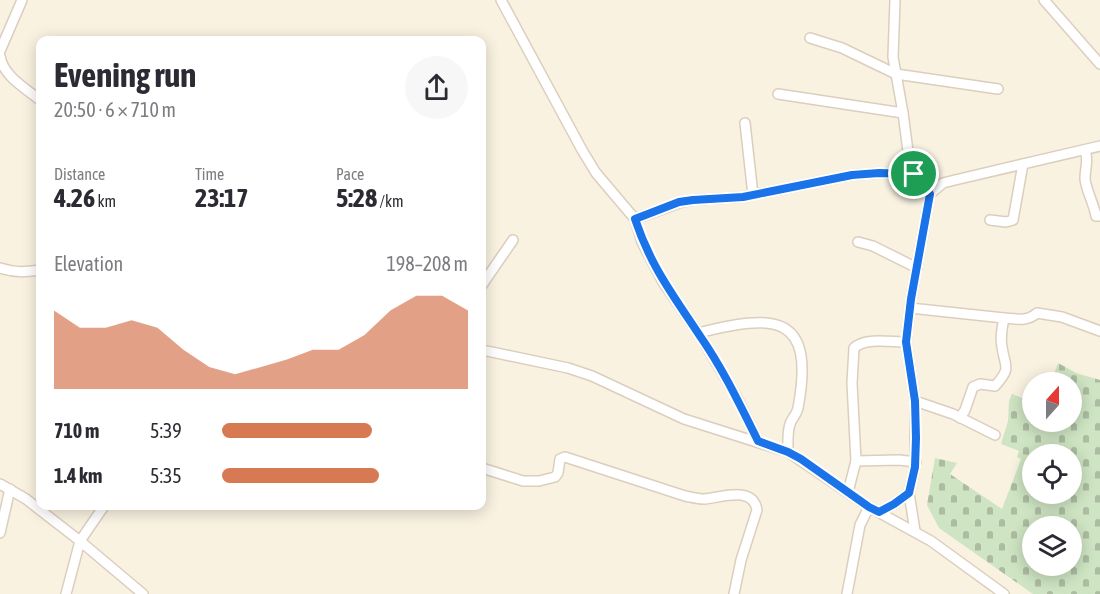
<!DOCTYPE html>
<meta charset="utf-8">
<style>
:root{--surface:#fff;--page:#f7f7f7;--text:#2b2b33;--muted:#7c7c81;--accent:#d77a53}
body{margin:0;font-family:"Asap Condensed",sans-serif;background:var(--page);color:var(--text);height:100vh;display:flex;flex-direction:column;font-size:22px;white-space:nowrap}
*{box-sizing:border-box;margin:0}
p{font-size:20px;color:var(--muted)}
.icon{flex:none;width:33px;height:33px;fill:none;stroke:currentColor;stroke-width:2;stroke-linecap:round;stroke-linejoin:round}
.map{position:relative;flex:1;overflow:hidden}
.side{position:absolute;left:36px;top:36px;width:450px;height:474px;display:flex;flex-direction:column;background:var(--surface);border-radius:12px;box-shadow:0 3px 15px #0003}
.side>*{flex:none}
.needle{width:39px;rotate:21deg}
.tools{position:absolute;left:1022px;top:372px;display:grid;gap:12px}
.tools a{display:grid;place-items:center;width:60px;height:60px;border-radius:50%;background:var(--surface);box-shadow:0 3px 15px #0003;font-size:30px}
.pin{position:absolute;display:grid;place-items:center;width:51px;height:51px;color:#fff;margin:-26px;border:3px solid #fff;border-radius:50%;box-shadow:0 2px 6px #0007}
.round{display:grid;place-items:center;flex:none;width:63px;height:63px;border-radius:32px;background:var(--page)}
.headline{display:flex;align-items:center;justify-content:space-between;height:102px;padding:0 18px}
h1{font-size:33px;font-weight:700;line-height:45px}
.metrics{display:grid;grid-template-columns:repeat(3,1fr);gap:9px;height:102px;padding:6px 18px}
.metrics div{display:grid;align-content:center}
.metrics b{font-size:26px;font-weight:700}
.metrics small{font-size:16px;font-weight:400}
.metrics p{font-size:16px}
.chart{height:168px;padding:12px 18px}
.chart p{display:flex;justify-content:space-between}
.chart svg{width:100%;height:108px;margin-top:6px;fill:var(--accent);opacity:.7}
ul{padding:0 18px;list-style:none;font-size:20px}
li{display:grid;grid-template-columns:96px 72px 1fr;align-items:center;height:45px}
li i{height:15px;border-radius:8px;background:var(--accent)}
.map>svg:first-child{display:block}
.cemetery{fill:url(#cemetery-stones);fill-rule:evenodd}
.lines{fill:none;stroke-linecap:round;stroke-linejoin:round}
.street-casing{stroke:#dccebf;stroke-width:12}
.street{stroke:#fff;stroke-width:9}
.route-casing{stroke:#fff;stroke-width:12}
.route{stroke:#1a73e8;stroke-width:8}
</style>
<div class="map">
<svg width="1100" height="594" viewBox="0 0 1100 594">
<defs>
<pattern id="cemetery-stones" width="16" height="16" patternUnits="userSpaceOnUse" patternTransform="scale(1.5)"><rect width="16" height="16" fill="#cee4c2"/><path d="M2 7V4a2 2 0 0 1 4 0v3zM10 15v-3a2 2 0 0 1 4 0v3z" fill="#abbca0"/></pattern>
</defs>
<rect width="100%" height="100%" fill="#f9f2e1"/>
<path class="cemetery" d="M1058 363 1076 373 1100 380V594H1033L939 528 927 505 935 458 957 463 950 474 1002 509 1021 459 1017 457 1019 451 1001 444 1008 421 1009 401 1012 394 1027 400 1032 385V422H1071V382H1051ZM1032 454H1071V494H1032ZM1032 526H1071V566H1032Z"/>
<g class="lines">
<defs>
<g id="street">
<path d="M501 0 582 150 596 173 635 219 642 242 663 282 701 337 736 396 758 441"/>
<path d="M895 0 893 57 903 113 909 159 914 174 930 194"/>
<path d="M1044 0 1100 64"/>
<path d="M810 38 842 48 896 74 998 89"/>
<path d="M0 51 22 0"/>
<path d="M0 56C3 76 25 88 40 100"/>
<path d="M778 94 903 113"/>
<path d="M745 123 753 195"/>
<path d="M1085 150C1089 161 1085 167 1085 179 1086 190 1094 204 1096 216H1100"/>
<path d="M635 219 679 203 693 200 743 197 852 175 880 173 914 174"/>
<path d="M990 220 1006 222 1013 220 1023 164"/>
<path d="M858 242 873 246 917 268"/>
<path d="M0 268C15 273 25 272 40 270"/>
<path d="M482 285 513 240"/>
<path d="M910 308 1004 318"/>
<path d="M698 333C773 314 816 312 798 408 797 414 792 418 790 424 787 433 788 443 788 452"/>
<path d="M482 350 568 368 592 376 684 419 788 452 869 507 931 541 1004 594"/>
<path d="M915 401 953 414 995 435"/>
<path d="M960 418 965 410 973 387 980 384 995 386C1012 367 1005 368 1002 347 1000 337 1002 328 1004 318 1017 319 1027 322 1037 313L1062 317 1100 331"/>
<path d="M856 461 899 460 916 462"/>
<path d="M482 468 523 481H539L555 477 558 473 560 459 565 457 685 496C691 497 697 499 704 499 720 498 753 485 757 510L741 560 734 594"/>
<path d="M0 484 26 499 80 541 143 594"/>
<path d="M848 492 856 461 852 383 854 348C865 337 891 342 906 342"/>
<path d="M879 512 894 504 909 493"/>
<path d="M915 531 909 493 915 467V401L906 342 911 299 930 194 943 183 955 180 1100 146"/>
<path d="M0 533 10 489"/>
<path d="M66 594 80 541 104 506"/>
<path d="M847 594 860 525 869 507"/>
</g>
</defs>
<use href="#street" class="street-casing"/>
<use href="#street" class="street"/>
</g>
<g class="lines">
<defs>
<path id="route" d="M879 173 914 174 930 194 911 299 906 342 915 401 916 438 915 467 909 493 894 504 879 512 869 507 801 459 788 452 758 441C740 405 723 369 700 336 673 295 651 267 635 219L679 202 693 200 743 197 852 175Z"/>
</defs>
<use href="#route" class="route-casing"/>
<use href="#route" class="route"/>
</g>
</svg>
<div class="tools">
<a><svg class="needle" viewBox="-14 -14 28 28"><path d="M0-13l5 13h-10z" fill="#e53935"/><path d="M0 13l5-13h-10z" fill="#7c7c81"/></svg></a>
<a><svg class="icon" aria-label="locate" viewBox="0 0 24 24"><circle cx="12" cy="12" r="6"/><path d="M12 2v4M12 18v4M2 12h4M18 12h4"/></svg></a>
<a><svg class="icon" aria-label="layers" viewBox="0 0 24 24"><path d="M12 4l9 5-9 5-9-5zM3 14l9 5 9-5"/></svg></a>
</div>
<div class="pin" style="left:914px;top:174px;background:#1e9e55"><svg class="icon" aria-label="arrive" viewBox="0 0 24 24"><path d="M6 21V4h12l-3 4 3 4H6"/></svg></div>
<section class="side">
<div class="headline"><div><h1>Evening run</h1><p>20:50 · 6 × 710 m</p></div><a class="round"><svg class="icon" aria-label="share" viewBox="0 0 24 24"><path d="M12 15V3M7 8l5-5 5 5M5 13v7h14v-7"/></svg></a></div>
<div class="metrics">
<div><p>Distance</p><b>4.26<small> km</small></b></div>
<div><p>Time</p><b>23:17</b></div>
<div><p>Pace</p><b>5:28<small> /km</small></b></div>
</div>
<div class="chart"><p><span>Elevation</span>198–208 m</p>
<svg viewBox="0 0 160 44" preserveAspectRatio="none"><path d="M0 44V12L10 19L20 19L30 16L40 19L50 28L60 35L70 38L80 35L90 32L100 28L110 28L120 22L130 12L140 6L150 6L160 12V44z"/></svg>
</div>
<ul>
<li><b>710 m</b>5:39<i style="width:61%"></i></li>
<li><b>1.4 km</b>5:35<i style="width:64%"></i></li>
</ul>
</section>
</div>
